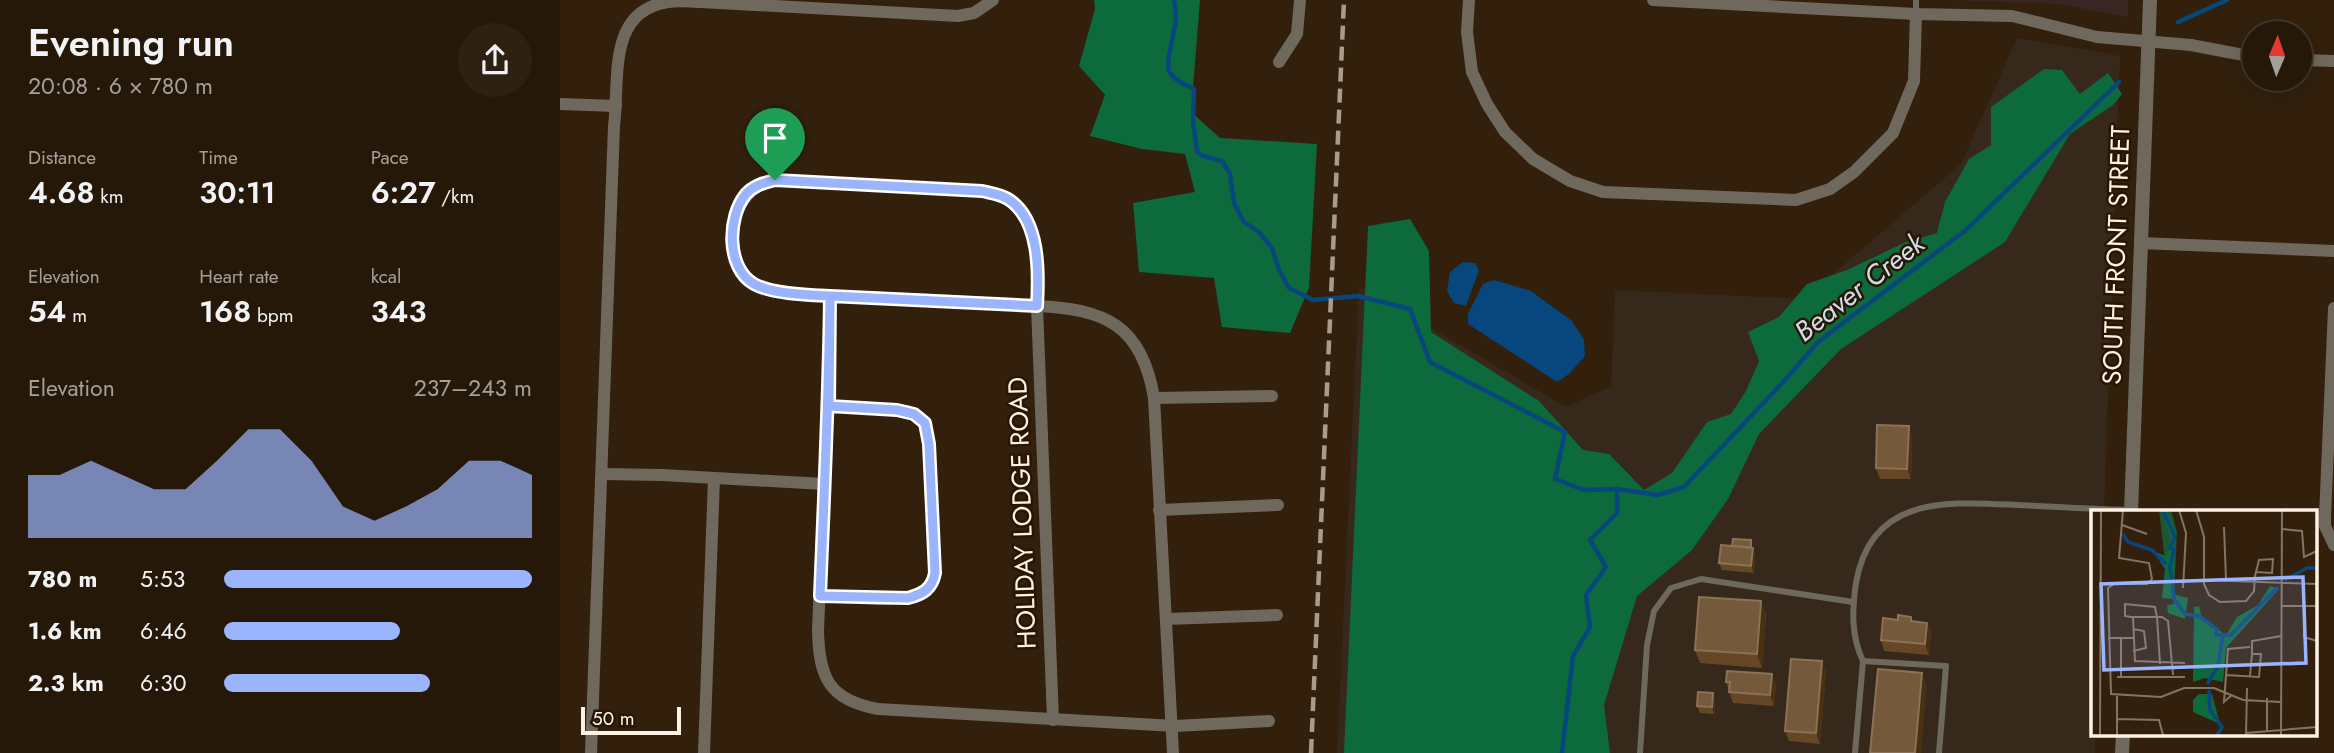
<!DOCTYPE html>
<meta charset="utf-8">
<style>
:root{--surface:#261809;--page:#2e2112;--text:#f1f3f6;--muted:#a4a09c;--line:#42372a;--accent:#9ab5fd}
body{margin:0;font-family:Jost,sans-serif;background:var(--page);color:var(--text);height:100vh;display:flex;flex-direction:column;font-size:26px;white-space:nowrap}
*{box-sizing:border-box;margin:0}
p{font-size:23px;color:var(--muted)}
.icon{flex:none;width:38px;height:38px;fill:none;stroke:currentColor;stroke-width:2;stroke-linecap:round;stroke-linejoin:round}
.map{position:relative;flex:1;overflow:hidden}
.details{display:flex;flex-direction:column;background:var(--surface);width:560px}
.details>*{flex:none}
.needle{width:46px;rotate:2deg}
.buttons{position:absolute;left:1682px;top:21px;display:grid;gap:14px}
.buttons a{display:grid;place-items:center;width:70px;height:70px;border-radius:50%;background:var(--surface);box-shadow:0 4px 18px #0003,0 0 0 2px var(--line);font-size:35px}
.scale{position:absolute;left:21px;bottom:18px;width:100px;box-sizing:border-box;padding-left:7px;border:4px solid #fff2e5;border-top:0;font-size:19px;line-height:24px;white-space:nowrap;color:#fff2e5;-webkit-text-stroke:5px #281603;paint-order:stroke}
.pin{position:absolute;display:grid;place-items:center;width:60px;height:60px;color:#fff;margin:-72px -30px;border-radius:50% 50% 50% 0;rotate:-45deg;box-shadow:0 0 7px #0007}
.pin .icon{rotate:45deg}
.round{display:grid;place-items:center;flex:none;width:74px;height:74px;border-radius:37px;background:var(--page)}
.headline{display:flex;align-items:center;justify-content:space-between;height:119px;padding:0 28px}
h1{font-size:38px;font-weight:600;line-height:52px}
.figures{display:grid;grid-template-columns:repeat(3,1fr);gap:10px;height:119px;padding:7px 28px}
.figures div{display:grid;align-content:center}
.figures b{font-size:30px;font-weight:600}
.figures small{font-size:19px;font-weight:400}
.figures p{font-size:19px}
.chart{height:196px;padding:14px 28px}
.chart p{display:flex;justify-content:space-between}
.chart svg{width:100%;height:126px;margin-top:7px;fill:var(--accent);opacity:.7}
ul{padding:0 28px;list-style:none;font-size:23px}
li{display:grid;grid-template-columns:112px 84px 1fr;align-items:center;height:52px}
li i{height:18px;border-radius:9px;background:var(--accent)}
main{display:flex;flex:1;min-height:0}
.map>svg:first-child{display:block}
.industrial{fill:#36291b}
.education{fill:#392623}
.forest{fill:#0d6a3d}
.water{fill:#07477d}
.lines{fill:none;stroke-linecap:round;stroke-linejoin:round}
.stream{stroke:#07477d;stroke-width:4.5}
.service{stroke:#6f695d;stroke-width:6}
.minor{stroke:#6f695d;stroke-width:12}
.tertiary{stroke:#6f695d;stroke-width:14}
.rail{stroke:#aa9b8b;stroke-width:4.5;stroke-dasharray:14 7;stroke-linecap:butt}
.wall{fill:#654726}
.shaded-wall{fill:#493013}
.building{fill:#75593b;stroke:#8b7156;stroke-width:2}
.route-casing{stroke:#fff;stroke-width:14}
.route{stroke:#9ab5fd;stroke-width:9}
.labels{text-anchor:middle;stroke-width:5;stroke-linejoin:round;paint-order:stroke}
.street-label{font-size:26px;fill:#fff2e5;stroke:#281603}
.water-label{font-size:28px;font-style:italic;fill:#cedded;stroke:#281603}
.inset-river{fill:none;stroke:#07477d;stroke-width:3.5}
.inset-road{fill:none;stroke:#847463;stroke-width:2}
.view{fill:#9ab5fd;fill-opacity:0.15;stroke:#9ab5fd;stroke-width:3.5}
.inset-edge{fill:none;stroke:#fff2e5;stroke-width:3.5}
</style>
<main>
<section class="details">
<div class="headline"><div><h1>Evening run</h1><p>20:08 · 6 × 780 m</p></div><a class="round"><svg class="icon" aria-label="share" viewBox="0 0 24 24"><path d="M12 15V3M7 8l5-5 5 5M5 13v7h14v-7"/></svg></a></div>
<div class="figures">
<div><p>Distance</p><b>4.68<small> km</small></b></div>
<div><p>Time</p><b>30:11</b></div>
<div><p>Pace</p><b>6:27<small> /km</small></b></div>
</div>
<div class="figures">
<div><p>Elevation</p><b>54<small> m</small></b></div>
<div><p>Heart rate</p><b>168<small> bpm</small></b></div>
<div><p>kcal</p><b>343</b></div>
</div>
<div class="chart"><p><span>Elevation</span>237–243 m</p>
<svg viewBox="0 0 160 44" preserveAspectRatio="none"><path d="M0 44V22L10 22L20 17L30 22L40 27L50 27L60 17L70 6L80 6L90 17L100 33L110 38L120 33L130 27L140 17L150 17L160 22V44z"/></svg>
</div>
<ul>
<li><b>780 m</b>5:53<i style="width:100%"></i></li>
<li><b>1.6 km</b>6:46<i style="width:57%"></i></li>
<li><b>2.3 km</b>6:30<i style="width:67%"></i></li>
</ul>
</section>
<div class="map">
<svg width="1774" height="753" viewBox="0 0 1774 753">
<rect width="100%" height="100%" fill="#32200c"/>
<path class="industrial" d="M1457 38 1560 56 1544 511 1532 512V734H1535V753H777L799 286 1006 407 1051 386 1055 290 1244 299 1401 164Z"/>
<path class="education" d="M1388 0H1568V17L1499 4Z"/>
<g class="forest">
<path d="M534 0H640L631 112 660 138 757 144 749 288 730 333 662 327 654 278 579 272 573 203 635 192 625 154 582 149 530 136 545 95 519 66 535 9Z"/>
<path d="M1484 69 1502 70 1520 94 1548 73 1562 94 1553 105 1510 134 1445 242 1281 349 1199 434 1168 499 1132 550 1077 596 1044 705 1050 753H784L808 226 850 219 869 251 871 332 979 401 1023 450 1049 454 1084 490 1112 473 1147 422 1171 414 1186 391 1199 361 1188 332 1219 317 1247 284 1287 270 1346 242 1377 233 1385 202 1409 159 1431 145V107Z"/>
</g>
<g class="water">
<path d="M903 262 915 263 919 270 906 306 894 303 887 291 890 272Z"/>
<path d="M934 280 971 291 1012 321 1024 340 1025 356 1009 374 997 382 908 324V314L923 284Z"/>
</g>
<g class="lines">
<g class="stream">
<path d="M614 0C615 6 616 11 616 17 616 30 604 63 610 73 615 81 626 85 634 89L633 121 637 152 643 156 662 161 670 174 674 203 684 222 699 232 712 248 719 270 729 288 753 300 798 296 850 309 870 362 1005 432 995 479 1024 490 1057 489V513L1030 540 1046 567 1026 595 1030 627 1013 656 1002 753"/>
<path d="M1618 22 1667 0"/>
<path d="M1057 489 1098 495 1124 487 1225 380 1258 342 1406 230 1559 82"/>
</g>
<g class="service">
<path d="M1356 0V14"/>
<path d="M1080 753 1087 645 1094 611 1111 588 1141 579 1293 602"/>
<path d="M1295 753 1303 661"/>
<path d="M1379 753 1386 666 1303 661C1291 636 1292 610 1296 583 1311 494 1389 502 1458 505 1496 507 1533 509 1571 510"/>
</g>
<g class="minor">
<path d="M909 0 907 32 912 72 927 104 945 132 973 159 1010 181 1043 192 1236 200 1270 189 1294 172 1333 133 1354 81 1356 14"/>
<path d="M1093 0 1356 14 1452 16 1537 37 1631 45 1694 57"/>
<path d="M1740 60 1774 61"/>
<path d="M719 62 737 34 740 0"/>
<path d="M0 104 56 106"/>
<path d="M1580 243 1774 251"/>
<path d="M270 296 269 406 266 439 258 630C259 678 269 700 318 709L615 726 709 721"/>
<path d="M1774 308 1765 517V526L1774 545"/>
<path d="M594 398 712 396"/>
<path d="M42 474 102 475 264 484"/>
<path d="M599 510 718 505"/>
<path d="M260 596C284 596 340 603 360 595 369 591 373 582 375 573L369 444 364 423 360 418 347 411 269 406"/>
<path d="M606 619 717 615"/>
<path d="M493 720 477 306C479 272 480 219 448 199 440 194 430 193 422 191L215 180C196 185 185 193 177 212 169 234 171 266 190 282 212 300 297 296 327 298 377 300 427 303 477 306 545 309 582 325 594 398L613 753"/>
<path d="M31 753 54 126C60 81 46 11 108 2 119 0 131 2 141 2L398 16 414 13 433 0"/>
<path d="M144 753 154 478"/>
</g>
<g class="tertiary">
<path d="M1571 512 1590 0"/>
<path d="M1562 753 1563 734"/>
</g>
<path class="rail" d="M751 753 784 0"/>
</g>
<g class="wall">
<path d="M1352 437 1351 479H1320L1316 468Z"/>
<path d="M1191 540 1192 548 1195 555 1194 573 1162 570 1159 563Z"/>
<path d="M1201 601 1206 615 1202 668 1140 663 1135 650Z"/>
<path d="M1353 622 1367 623 1371 633 1369 655 1324 651 1321 640Z"/>
<path d="M1266 671 1260 744 1229 741 1225 731Z"/>
<path d="M1166 682 1216 685 1214 706 1173 703Z"/>
<path d="M1155 700 1154 714 1140 713 1137 706Z"/>
</g>
<g class="shaded-wall">
<path d="M1349 426 1352 437 1351 479 1347 469Z"/>
<path d="M1193 548 1195 555 1194 573 1191 566Z"/>
<path d="M1201 601 1206 615 1202 668 1197 654Z"/>
<path d="M1367 623 1371 633 1369 655 1365 644Z"/>
<path d="M1262 661 1266 671 1260 744 1256 733Z"/>
<path d="M1362 673 1367 686 1361 753H1355Z"/>
<path d="M1212 674 1216 685 1214 706 1210 695Z"/>
<path d="M1153 693 1155 700 1154 714 1152 707Z"/>
</g>
<g class="building">
<path d="M1317 425 1349 426 1347 469 1316 468Z"/>
<path d="M1173 539 1191 540V547L1172 546Z"/>
<path d="M1161 545 1193 548 1191 566 1159 563Z"/>
<path d="M1139 597 1201 601 1197 654 1135 650Z"/>
<path d="M1338 615 1351 617V621L1367 623 1365 644 1321 640 1323 618 1338 620Z"/>
<path d="M1231 659 1262 661 1256 733 1225 731Z"/>
<path d="M1318 669 1362 673 1355 753H1310Z"/>
<path d="M1167 671 1212 674 1210 695 1169 692 1170 682H1166Z"/>
<path d="M1138 692 1153 693 1152 707 1137 706Z"/>
</g>
<g class="lines">
<defs>
<path id="route" d="M215 180C204 183 194 185 186 194 167 217 166 268 194 284 212 294 249 295 270 296L269 406 337 410 354 414 365 423 369 444 375 573C372 589 363 594 348 598L260 596C264 496 269 396 270 296L477 306C479 272 480 219 448 199 440 194 430 193 422 191L215 180"/>
</defs>
<use href="#route" class="route-casing"/>
<use href="#route" class="route"/>
</g>
<g class="labels">
<g class="street-label">
<text transform="translate(1556 255) rotate(-88)" y="9">SOUTH FRONT STREET</text>
<text transform="translate(462 513) rotate(-92)" y="9">HOLIDAY LODGE ROAD</text>
</g>
<g class="water-label">
<text transform="translate(1299 287) rotate(-38)" y="10">Beaver Creek</text>
</g>
</g>
<g transform="translate(1531 510)">
<rect width="226" height="226" fill="#32200c"/>
<path d="M68 0H80L86 22 83 86H78Z" fill="#1f5435"/>
<path d="M71 0 78 5 85 22 82 84 97 88 94 109 77 103 76 95 83 94 82 89 71 88 74 59 62 41 75 46 77 40 79 28ZM179 76 188 79 135 138 132 172 114 168 102 172 103 97 108 96 111 108 135 125 146 107 167 95ZM108 184H121L129 214 102 202V190Z" fill="#0d6a3d"/>
<path class="inset-river" d="M72 0 84 27 79 38 83 39 79 57 83 89 94 104 108 106 126 119 125 125H132L127 156 116 174M32 24 37 32 61 40 75 54M194 70 216 58H226M132 125H140L187 77M118 180 119 200 131 217 126 225"/>
<path class="inset-road" d="M32 0 28 48 58 53 61 69 56 74H23L17 78 20 184 70 187 93 178H123L152 190 190 192M88 0 95 23 92 78M105 0 113 27V74L118 85 129 92 155 91 163 81 164 66 168 50 182 49 181 63 165 62M31 15 56 24M133 17 135 70M191 19 211 21 213 47 226 41M113 70 226 74M191 96H226M213 96V127L226 131M42 107 44 151 94 153M17 128H42M42 141 55 138 53 121 42 119M69 154 66 107 65 103 64 97 34 94V106L40 107H71L77 111 82 165M135 165 168 167 170 144H161V131L190 126M159 166 161 144M26 167H94M30 167V128M141 185 133 192 137 139 159 137M26 209 68 210 72 225M176 222V188M155 223 226 217M9 225 10 0M26 225V186M155 225 156 178M190 225 191 0"/>
<path class="view" d="M212 67 215 153 13 160 10 74Z"/>
<rect width="226" height="226" class="inset-edge"/>
</g>
</svg>
<div class="buttons">
<a><svg class="needle" viewBox="-14 -14 28 28"><path d="M0-13l5 13h-10z" fill="#e53935"/><path d="M0 13l5-13h-10z" fill="#a4a09c"/></svg></a>
</div>
<div class="scale">50 m</div>
<div class="pin" style="left:215px;top:180px;background:#1e9e55"><svg class="icon" aria-label="arrive" viewBox="0 0 24 24"><path d="M6 21V4h12l-3 4 3 4H6"/></svg></div>
</div>
</main>
